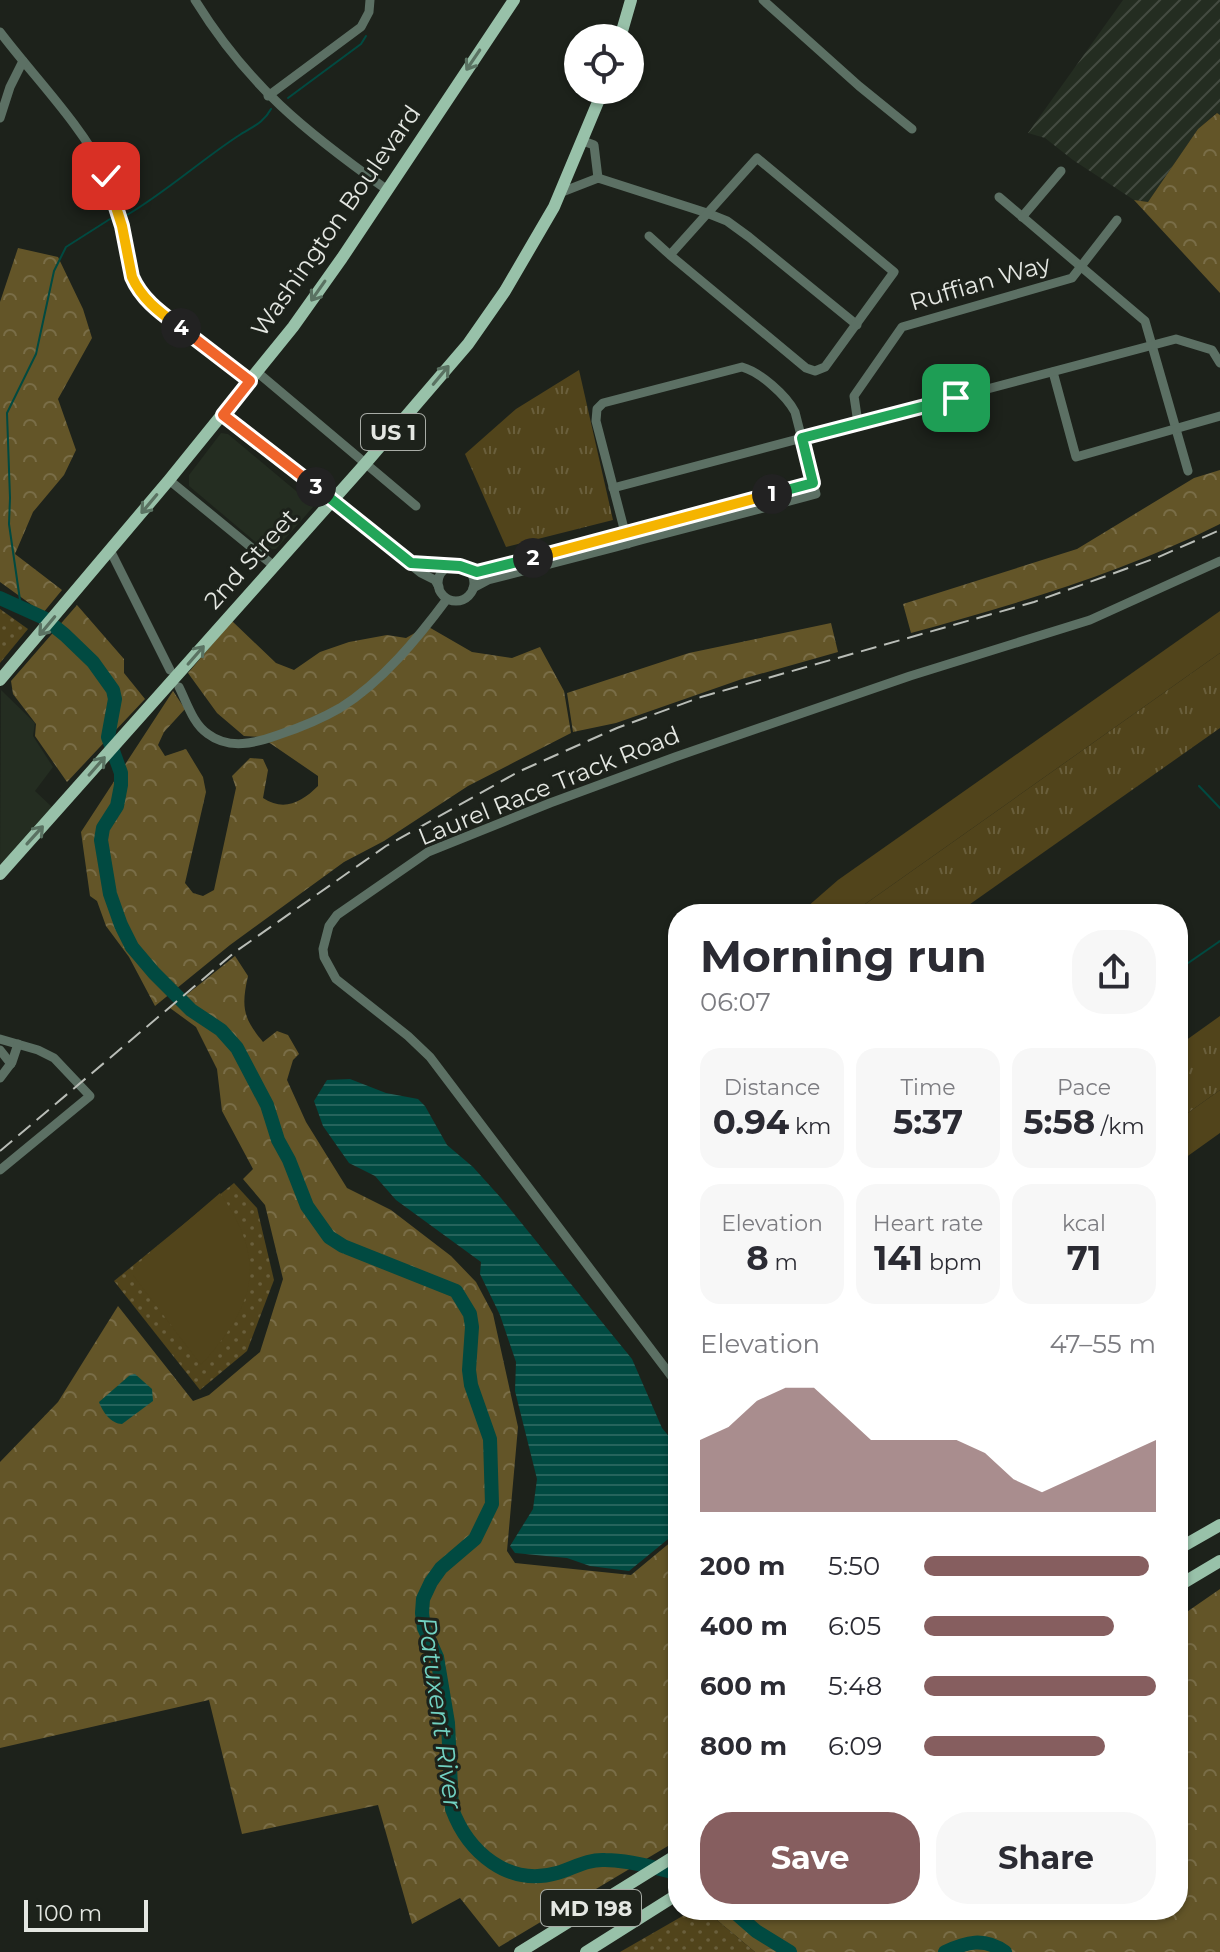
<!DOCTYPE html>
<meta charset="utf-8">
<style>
:root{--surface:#fff;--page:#f7f7f7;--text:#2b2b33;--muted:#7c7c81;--accent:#865e5f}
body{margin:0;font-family:Montserrat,sans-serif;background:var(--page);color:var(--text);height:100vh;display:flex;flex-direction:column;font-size:30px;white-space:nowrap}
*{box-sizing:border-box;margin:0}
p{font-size:26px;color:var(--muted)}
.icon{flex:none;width:44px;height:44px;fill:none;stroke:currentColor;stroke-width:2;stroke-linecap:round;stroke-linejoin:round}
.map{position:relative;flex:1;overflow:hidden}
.sheet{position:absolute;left:668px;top:904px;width:520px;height:1016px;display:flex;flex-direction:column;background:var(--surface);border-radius:32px;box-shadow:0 2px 6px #0004}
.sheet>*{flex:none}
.fabs{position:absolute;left:564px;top:24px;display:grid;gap:16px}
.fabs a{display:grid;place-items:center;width:80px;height:80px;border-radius:50%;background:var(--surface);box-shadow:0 2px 6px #0004;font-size:40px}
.scale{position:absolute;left:24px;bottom:20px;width:124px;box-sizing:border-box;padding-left:8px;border:4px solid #e4e7e2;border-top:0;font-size:22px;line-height:28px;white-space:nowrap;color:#e4e7e2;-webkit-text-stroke:6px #1d221b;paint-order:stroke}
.pin{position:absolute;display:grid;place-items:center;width:68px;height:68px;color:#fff;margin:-34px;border-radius:16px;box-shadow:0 4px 12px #0006}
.km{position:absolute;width:40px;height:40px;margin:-20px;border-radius:50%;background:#222;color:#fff;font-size:22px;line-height:40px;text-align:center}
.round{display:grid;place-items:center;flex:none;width:84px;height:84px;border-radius:32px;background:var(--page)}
.head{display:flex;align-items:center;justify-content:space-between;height:136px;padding:0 32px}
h1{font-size:44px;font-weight:700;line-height:60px}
.figures{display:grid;grid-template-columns:repeat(3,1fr);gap:12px;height:136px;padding:8px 32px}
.figures div{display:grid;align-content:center;border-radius:20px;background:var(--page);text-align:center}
.figures b{font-size:34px;font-weight:700}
.figures small{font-size:22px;font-weight:400}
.figures p{font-size:22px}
.chart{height:224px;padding:16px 32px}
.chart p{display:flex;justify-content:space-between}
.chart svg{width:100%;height:144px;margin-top:8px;fill:var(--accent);opacity:.7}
.button{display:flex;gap:16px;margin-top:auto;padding:16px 32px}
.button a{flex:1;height:92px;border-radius:32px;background:var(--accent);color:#fff;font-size:32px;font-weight:700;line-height:92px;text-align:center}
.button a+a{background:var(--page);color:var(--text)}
ul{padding:0 32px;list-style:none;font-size:26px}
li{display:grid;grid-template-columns:128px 96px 1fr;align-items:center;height:60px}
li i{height:20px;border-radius:10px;background:var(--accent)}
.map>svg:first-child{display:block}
.built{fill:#242d21}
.industrial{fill:url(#industrial-furrows)}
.grass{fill:url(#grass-tufts)}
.forest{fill:url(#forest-crowns)}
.park{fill:url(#park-dots)}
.garden{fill:#51441b}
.water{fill:url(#water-rules)}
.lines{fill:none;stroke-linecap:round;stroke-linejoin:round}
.stream{stroke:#014a41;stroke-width:2}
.river{stroke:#014a41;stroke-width:14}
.minor{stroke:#5c7064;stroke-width:9}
.major{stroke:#98c1a9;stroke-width:12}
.rail{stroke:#b9bdb7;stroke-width:2;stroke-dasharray:16 8;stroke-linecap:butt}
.oneway{stroke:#5a7262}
.split-1-casing{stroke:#fff;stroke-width:16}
.split-2-casing{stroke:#fff;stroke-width:16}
.split-3-casing{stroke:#fff;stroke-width:16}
.split-4-casing{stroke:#fff;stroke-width:16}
.split-5-casing{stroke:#fff;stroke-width:16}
.split-1{stroke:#22a559;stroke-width:10}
.split-2{stroke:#f5b400;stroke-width:10}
.split-3{stroke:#22a559;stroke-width:10}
.split-4{stroke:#f0652b;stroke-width:10}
.split-5{stroke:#f5b400;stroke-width:10}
.labels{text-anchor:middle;stroke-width:6;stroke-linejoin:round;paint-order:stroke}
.shield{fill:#1d221b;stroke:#a8aca6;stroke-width:2}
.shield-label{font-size:22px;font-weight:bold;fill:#e4e7e2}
.street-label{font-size:24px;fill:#e4e7e2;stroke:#1d221b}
.water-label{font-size:26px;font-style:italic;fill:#71d2c2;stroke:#1d221b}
</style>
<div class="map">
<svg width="1220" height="1952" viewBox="0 0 1220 1952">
<defs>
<pattern id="industrial-furrows" width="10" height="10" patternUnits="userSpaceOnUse" patternTransform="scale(2)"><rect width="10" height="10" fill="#242d21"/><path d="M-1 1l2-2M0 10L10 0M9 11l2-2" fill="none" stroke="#444b41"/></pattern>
<pattern id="grass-tufts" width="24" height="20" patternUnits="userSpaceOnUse" patternTransform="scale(2)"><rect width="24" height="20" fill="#51441b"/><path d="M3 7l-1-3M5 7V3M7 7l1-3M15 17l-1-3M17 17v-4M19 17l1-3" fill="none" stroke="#6a5f3c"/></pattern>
<pattern id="forest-crowns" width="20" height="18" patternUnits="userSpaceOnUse" patternTransform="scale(2)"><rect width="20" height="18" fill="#635528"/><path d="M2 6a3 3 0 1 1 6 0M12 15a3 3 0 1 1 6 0" fill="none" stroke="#796d47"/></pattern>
<pattern id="park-dots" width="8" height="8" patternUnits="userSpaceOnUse" patternTransform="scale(2)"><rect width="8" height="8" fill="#51441b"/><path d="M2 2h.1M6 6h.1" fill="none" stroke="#6a5f3c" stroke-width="1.8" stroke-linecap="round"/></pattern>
<pattern id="water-rules" width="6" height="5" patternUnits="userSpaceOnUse" patternTransform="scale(2)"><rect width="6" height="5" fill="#014a41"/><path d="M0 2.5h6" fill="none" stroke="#26645c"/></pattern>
</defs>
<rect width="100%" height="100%" fill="#1d221b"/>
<g class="built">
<path d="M221 433 228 434 314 506 276 549 265 550 189 486V475Z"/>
<path d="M1 690 35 723 33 736 53 767 35 791 52 807 0 868Z"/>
</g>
<path class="industrial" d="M1123 0H1220V115L1216 113 1198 129 1148 202 1134 200 1073 160 1045 138 1028 133Z"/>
<g class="grass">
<path d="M579 370 613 520 506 547 465 454 516 409Z"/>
<path d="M1220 653V728L956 914H851Z"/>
<path d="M1220 1016V1090L1178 1120V1046Z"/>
</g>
<g class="forest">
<path d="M1217 113 1220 115V293L1134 200 1148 202 1198 129Z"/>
<path d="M18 248 58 257 83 309 92 338 58 399 76 450 64 475 33 512 15 554 62 590 43 613 0 582V302Z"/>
<path d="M1220 470V524C1122 573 1016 604 911 633L903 604 1077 549 1194 478Z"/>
<path d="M77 605 124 659V673L145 699 67 782 35 736 36 724 13 694 11 681Z"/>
<path d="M232 621 276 663 294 670 320 652 349 642 387 635 406 638 427 626 472 652 512 658 540 647 564 691 571 733 468 786 384 841 344 862 230 945 155 1006 129 957 106 926 97 901 90 896 81 832 173 691 185 709 164 732 158 745 165 756 186 749 203 777 206 792 185 883 193 893 203 896 214 890 236 788 232 776 250 758 263 759 268 770 263 798C284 812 302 802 318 786V776L261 737 244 736 217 713 188 673Z"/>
<path d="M831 623 838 652 742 679 616 723 573 732 567 693 689 653Z"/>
<path d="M235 956 248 976C241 1007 243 1018 263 1042L277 1031 288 1035 299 1054 293 1060 287 1080 306 1122 347 1188 391 1210 451 1256 476 1282 493 1314 518 1427 507 1551 515 1563 631 1575 678 1536V1840L499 1947 460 1898 412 1924 378 1805 242 1834 209 1700 0 1748V1462L58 1402 118 1306 193 1401 209 1395 260 1352 283 1279 265 1205 243 1179 253 1169 222 1111 217 1069 196 1027 170 1008Z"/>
<path d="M1220 1589V1952H755L705 1910H1178V1618Z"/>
</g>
<g class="park">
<path d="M0 609 28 629 0 663Z"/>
<path d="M234 1183 257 1208 274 1280 247 1351 200 1390 114 1281Z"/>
<path d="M693 1910H705L755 1952H620Z"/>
</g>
<g class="garden">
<path d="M1220 611V653L851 914H799L838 880Z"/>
<path d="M1220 1090V1133L1178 1163V1120Z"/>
<path d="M220 1193C269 1263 254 1306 201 1365L133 1275V1268Z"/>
</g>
<g class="water">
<path d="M350 1079 386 1093 418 1099 425 1106 447 1145 473 1167 501 1198 632 1359 662 1428 678 1447V1531L629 1571 590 1566 567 1558 515 1553 510 1546 533 1509 537 1479 515 1391 516 1362 500 1315 480 1274 481 1262 396 1200 375 1176 349 1163 323 1126 314 1101 327 1080Z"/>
<path d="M135 1374 152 1389 153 1401 122 1424C111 1424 102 1411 99 1402L130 1375Z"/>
</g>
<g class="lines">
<g class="stream">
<path d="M288 98 361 44 366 36"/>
<path d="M127 215C166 192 200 161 238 136 251 127 263 124 271 109"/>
<path d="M21 607 9 524 10 498 7 413 36 354 54 271 66 247 110 219"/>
<path d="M1199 786 1220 808"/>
<path d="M1178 970 1220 941"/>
</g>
<g class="river">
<path d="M0 598 44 618 65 635 93 662 113 690 115 699 108 737 121 773V785L117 806 103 828 101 840 110 894 121 925 132 947 154 973 191 1010 221 1030 237 1048 267 1105 278 1140 289 1160 307 1206 329 1237 343 1246 456 1291 470 1314 472 1327 469 1370 471 1385 490 1439 492 1504 475 1539 441 1568 431 1582 423 1599 422 1613 424 1628 437 1657 448 1723 452 1809C468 1852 508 1887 557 1873 574 1868 587 1859 605 1860 629 1860 654 1868 678 1873"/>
<path d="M732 1910 756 1931 790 1952"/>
<path d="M945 1952C966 1942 984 1937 1005 1952"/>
</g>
<g class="minor">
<path d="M195 0C248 86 306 132 386 189"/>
<path d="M763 0 859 86 912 129"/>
<path d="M0 32C34 77 81 124 106 175 123 211 120 269 144 297 170 327 218 357 250 381"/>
<path d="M268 96 361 27 369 12 370 0"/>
<path d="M0 118 10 87 23 61"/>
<path d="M583 141 594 145 598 178"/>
<path d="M562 192 598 178 707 213 727 221 749 237 857 325"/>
<path d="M999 197 1145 321 1188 471"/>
<path d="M1022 217 1061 171"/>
<path d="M649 236 670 255 806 368 815 371 825 367 894 272 757 158 670 255"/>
<path d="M257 372 416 506"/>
<path d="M1053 372 1076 457 1220 416"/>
<path d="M223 415 421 573 435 580 439 587"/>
<path d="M858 423 854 396 902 327 1072 278 1117 220"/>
<path d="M169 480 274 566"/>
<path d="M613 488 1176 339 1212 350 1220 363"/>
<path d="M110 550 170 670"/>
<path d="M411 563 449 567"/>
<circle cx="456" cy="583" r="18"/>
<path d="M468 571 485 570 813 483"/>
<path d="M473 588 488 580 616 547 641 540 805 497 816 494 795 412C786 395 760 372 742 367L603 403 597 409 596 421 628 544"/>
<path d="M179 687C187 703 193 724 208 734 229 750 256 743 278 735 299 728 321 719 340 708 382 682 418 638 447 599"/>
<path d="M0 1039 38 1050 54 1058 90 1096 0 1170"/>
<path d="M0 1050 11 1064"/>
<path d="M0 1078 12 1062 18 1044"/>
<path d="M678 1385 430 1057 408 1036 336 979 324 957 323 949 329 926 337 915 428 852 550 803 675 757 910 676 1090 620 1220 561"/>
</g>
<g class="major">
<path d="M620 38 631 0"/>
<path d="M0 680 169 480 293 327 342 258 514 0"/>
<path d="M0 874 365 464 468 344 505 291 554 207 603 90"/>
<path d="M1178 1549 1220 1525"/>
<path d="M1178 1586 1220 1561"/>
<path d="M520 1952 678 1854"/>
<path d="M586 1952 678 1894"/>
</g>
<path class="rail" d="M0 1151 235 952 386 846 518 772 617 728 701 697 1034 602 1156 558 1220 530"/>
</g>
<defs><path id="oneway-shaft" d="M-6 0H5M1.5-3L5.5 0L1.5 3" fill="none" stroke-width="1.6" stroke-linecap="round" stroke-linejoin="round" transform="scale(2)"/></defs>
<g class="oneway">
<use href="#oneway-shaft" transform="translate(473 60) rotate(124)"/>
<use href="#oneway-shaft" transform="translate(318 291) rotate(125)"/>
<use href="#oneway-shaft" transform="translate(441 375) rotate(-50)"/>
<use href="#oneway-shaft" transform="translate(149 504) rotate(130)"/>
<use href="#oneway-shaft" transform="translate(47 626) rotate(130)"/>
<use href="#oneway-shaft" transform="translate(196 655) rotate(-49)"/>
<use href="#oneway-shaft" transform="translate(97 766) rotate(-49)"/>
<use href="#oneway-shaft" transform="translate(35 835) rotate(-48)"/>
</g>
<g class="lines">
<defs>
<path id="split-1" d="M772 494 813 483 802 438 956 398"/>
<path id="split-2" d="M533 558 772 494"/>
<path id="split-3" d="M316 487 411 563 460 566 477 572 533 558"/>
<path id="split-4" d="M181 328 250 381 223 415 316 487"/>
<path id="split-5" d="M106 176 122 226 132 277C142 300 161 313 181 328"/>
</defs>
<use href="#split-1" class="split-1-casing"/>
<use href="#split-2" class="split-2-casing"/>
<use href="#split-3" class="split-3-casing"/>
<use href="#split-4" class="split-4-casing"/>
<use href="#split-5" class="split-5-casing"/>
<use href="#split-1" class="split-1"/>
<use href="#split-2" class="split-2"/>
<use href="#split-3" class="split-3"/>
<use href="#split-4" class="split-4"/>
<use href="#split-5" class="split-5"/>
</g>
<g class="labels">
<g class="shield">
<rect x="361" y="414" width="64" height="36" rx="6"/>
<rect x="541" y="1890" width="100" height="36" rx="6"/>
</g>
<g class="shield-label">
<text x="393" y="440">US 1</text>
<text x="591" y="1916">MD 198</text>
</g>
<g class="street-label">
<text transform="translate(336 221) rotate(-55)" y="8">Washington Boulevard</text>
<text transform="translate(980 283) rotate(-16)" y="8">Ruffian Way</text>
<text transform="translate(251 559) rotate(-48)" y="8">2nd Street</text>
<text transform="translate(549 786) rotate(-22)" y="8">Laurel Race Track Road</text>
</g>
<g class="water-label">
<text transform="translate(440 1713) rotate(82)" y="9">Patuxent River</text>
</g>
</g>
</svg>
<div class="fabs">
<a><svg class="icon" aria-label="locate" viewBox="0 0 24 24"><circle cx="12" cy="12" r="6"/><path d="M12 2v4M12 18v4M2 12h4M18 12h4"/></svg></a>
</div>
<div class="scale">100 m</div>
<div class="pin" style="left:956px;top:398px;background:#1e9e55"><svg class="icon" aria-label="arrive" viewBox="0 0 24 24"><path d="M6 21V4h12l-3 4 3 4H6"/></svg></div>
<div class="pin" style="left:106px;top:176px;background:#d93025"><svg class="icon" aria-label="check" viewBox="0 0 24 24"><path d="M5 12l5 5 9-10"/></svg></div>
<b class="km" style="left:772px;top:494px">1</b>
<b class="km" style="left:533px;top:558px">2</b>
<b class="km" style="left:316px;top:487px">3</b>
<b class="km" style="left:181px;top:328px">4</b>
<section class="sheet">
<div class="head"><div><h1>Morning run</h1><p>06:07</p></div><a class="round"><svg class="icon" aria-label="share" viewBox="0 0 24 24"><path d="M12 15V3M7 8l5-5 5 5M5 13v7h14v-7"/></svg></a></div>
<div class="figures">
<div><p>Distance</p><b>0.94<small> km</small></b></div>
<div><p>Time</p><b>5:37</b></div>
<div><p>Pace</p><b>5:58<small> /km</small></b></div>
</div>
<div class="figures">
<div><p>Elevation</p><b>8<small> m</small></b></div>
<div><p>Heart rate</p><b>141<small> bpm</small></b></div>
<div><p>kcal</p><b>71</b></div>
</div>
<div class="chart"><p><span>Elevation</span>47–55 m</p>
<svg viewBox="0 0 160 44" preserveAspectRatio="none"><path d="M0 44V22L10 18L20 10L30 6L40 6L50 14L60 22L70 22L80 22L90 22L100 26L110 34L120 38L130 34L140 30L150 26L160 22V44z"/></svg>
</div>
<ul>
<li><b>200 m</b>5:50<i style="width:97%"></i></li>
<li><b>400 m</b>6:05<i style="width:82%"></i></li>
<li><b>600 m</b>5:48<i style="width:100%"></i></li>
<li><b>800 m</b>6:09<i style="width:78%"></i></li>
</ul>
<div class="button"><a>Save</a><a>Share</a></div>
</section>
</div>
